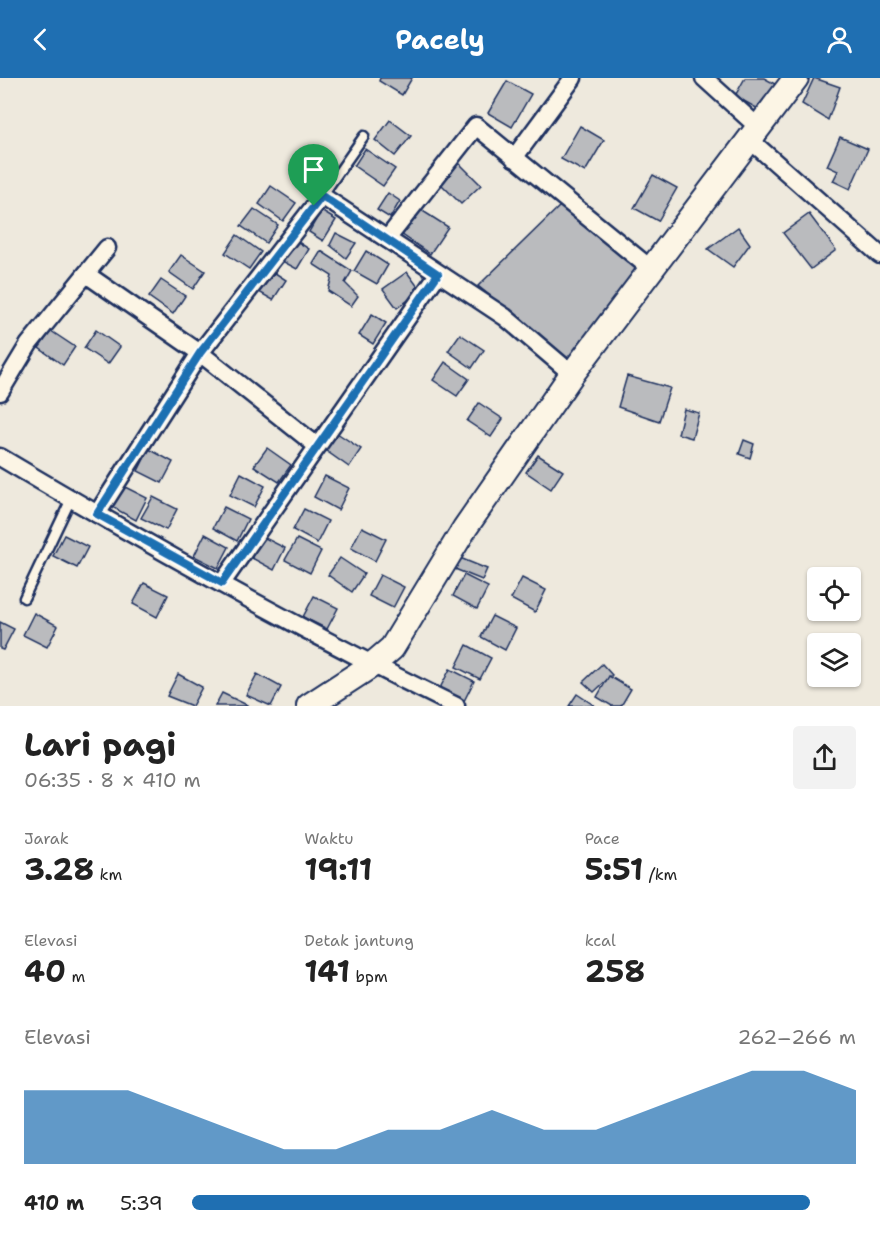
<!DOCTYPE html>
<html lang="id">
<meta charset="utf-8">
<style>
:root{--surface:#fff;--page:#f2f2f2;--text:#222;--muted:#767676;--accent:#1f6fb2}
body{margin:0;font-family:"Shantell Sans",sans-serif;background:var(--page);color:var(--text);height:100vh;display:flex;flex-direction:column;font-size:22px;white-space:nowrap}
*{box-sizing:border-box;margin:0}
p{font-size:20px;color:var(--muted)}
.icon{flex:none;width:33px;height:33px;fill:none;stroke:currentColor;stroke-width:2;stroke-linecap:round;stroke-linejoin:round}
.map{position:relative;height:628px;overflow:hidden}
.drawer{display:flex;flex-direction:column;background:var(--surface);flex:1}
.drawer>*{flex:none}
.controls{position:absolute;left:807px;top:489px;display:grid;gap:12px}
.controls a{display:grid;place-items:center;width:54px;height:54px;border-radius:6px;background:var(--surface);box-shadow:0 2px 4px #0004;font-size:30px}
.pin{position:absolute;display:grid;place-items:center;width:51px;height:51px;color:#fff;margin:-62px -26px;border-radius:50% 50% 50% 0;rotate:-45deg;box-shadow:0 0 6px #0007}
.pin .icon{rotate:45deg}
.round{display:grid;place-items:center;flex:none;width:63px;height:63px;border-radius:6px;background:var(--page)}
.head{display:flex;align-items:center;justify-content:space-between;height:102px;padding:0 24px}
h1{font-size:33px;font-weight:700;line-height:45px}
.metrics{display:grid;grid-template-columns:repeat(3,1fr);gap:9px;height:102px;padding:6px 24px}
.metrics div{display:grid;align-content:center}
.metrics b{font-size:30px;font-weight:700}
.metrics small{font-size:16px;font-weight:400}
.metrics p{font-size:16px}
.chart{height:168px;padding:12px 24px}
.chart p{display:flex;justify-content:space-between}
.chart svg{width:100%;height:108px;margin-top:6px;fill:var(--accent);opacity:.7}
ul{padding:0 24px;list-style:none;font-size:20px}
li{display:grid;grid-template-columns:96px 72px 1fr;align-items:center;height:45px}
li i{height:15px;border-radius:8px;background:var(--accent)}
header{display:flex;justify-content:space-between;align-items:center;height:78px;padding:0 24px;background:var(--accent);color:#fff;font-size:27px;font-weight:700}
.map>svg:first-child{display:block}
.building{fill:#babbbe;stroke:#1b2f5e;stroke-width:1.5}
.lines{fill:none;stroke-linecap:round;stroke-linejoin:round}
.lane-casing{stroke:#1b2f5e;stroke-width:13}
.street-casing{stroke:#1b2f5e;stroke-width:21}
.secondary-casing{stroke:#1b2f5e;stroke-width:28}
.lane{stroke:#fcf5e5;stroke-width:8}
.street{stroke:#fcf5e5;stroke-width:16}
.secondary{stroke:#fcf5e5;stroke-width:24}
.route-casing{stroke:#fff;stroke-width:12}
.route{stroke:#1f6fb2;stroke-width:8}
</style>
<header><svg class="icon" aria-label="back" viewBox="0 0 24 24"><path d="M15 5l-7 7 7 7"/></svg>Pacely<svg class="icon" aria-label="person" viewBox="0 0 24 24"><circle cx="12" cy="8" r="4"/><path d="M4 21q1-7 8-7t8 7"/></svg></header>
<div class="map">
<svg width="880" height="628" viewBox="0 0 880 628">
<rect width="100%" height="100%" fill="#eee9dd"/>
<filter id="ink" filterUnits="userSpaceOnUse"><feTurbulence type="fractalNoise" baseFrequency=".0167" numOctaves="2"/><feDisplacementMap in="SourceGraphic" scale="12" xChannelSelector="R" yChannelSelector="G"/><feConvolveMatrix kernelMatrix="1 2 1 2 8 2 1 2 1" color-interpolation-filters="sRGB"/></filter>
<g filter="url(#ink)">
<g class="building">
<path d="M380 0H412L402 17 379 3Z"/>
<path d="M745 0H764L775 6 760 32 735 18Z"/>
<path d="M814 0 840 9 828 42 802 26Z"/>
<path d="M507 3 531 16 512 49 488 35Z"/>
<path d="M390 42 411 58 395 78 375 62Z"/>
<path d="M580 48 604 62 585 94 561 81Z"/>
<path d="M840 59 868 71 850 111 833 103 838 93 827 88Z"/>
<path d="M365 71 395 91 383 108 354 88Z"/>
<path d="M457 83 481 107 461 126 437 102Z"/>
<path d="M653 97 677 110 658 143 634 130Z"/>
<path d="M271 108 296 125 283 143 259 126Z"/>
<path d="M388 115 400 123 390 140 377 132Z"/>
<path d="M561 127 639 192 570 282 478 208Z"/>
<path d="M418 130 448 149 430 176 401 156Z"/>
<path d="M254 131 278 147 266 165 241 148Z"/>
<path d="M321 133 336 142 323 163 309 154Z"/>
<path d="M809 136 836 172 811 191 783 155Z"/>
<path d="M738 149 750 166 733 189 708 171Z"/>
<path d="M336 155 356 165 346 180 330 167Z"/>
<path d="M237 157 261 174 249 191 225 175Z"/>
<path d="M295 162 309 171 297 191 282 183Z"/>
<path d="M321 173 352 193 345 205 358 218 351 228 328 213 332 198 313 186Z"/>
<path d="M366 173 388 187 377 206 354 193Z"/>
<path d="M181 177 205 193 193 211 169 194Z"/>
<path d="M272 193 286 202 273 222 259 214Z"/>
<path d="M407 194 421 213 397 230 383 211Z"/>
<path d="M161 202 185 218 173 236 149 219Z"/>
<path d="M372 236 386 245 373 266 359 257Z"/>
<path d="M96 252 120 269 108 286 84 270Z"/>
<path d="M51 253 75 269 63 287 39 270Z"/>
<path d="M460 256 484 272 472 290 448 273Z"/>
<path d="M445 284 469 301 457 318 433 302Z"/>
<path d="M627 298 670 310 659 343 618 329Z"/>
<path d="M479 325 503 341 491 359 467 343Z"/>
<path d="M684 331 699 335 692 360 678 356Z"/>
<path d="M337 355 361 371 349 389 325 372Z"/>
<path d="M744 362 754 366 750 380 739 376Z"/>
<path d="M267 370 291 387 279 404 254 388Z"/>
<path d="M149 371 173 384 162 405 138 393Z"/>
<path d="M538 377 563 393 551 411 526 394Z"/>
<path d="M241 395 265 408 254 429 230 417Z"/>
<path d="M325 398 349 410 338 432 314 419Z"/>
<path d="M123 408 147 420 136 442 112 429Z"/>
<path d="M153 419 177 431 166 452 141 440Z"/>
<path d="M224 429 248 441 237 463 213 450Z"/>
<path d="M304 431 328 443 317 465 293 452Z"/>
<path d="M362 449 386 461 375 483 351 470Z"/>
<path d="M205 456 229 469 218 490 194 478Z"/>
<path d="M64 457 88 469 77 490 53 478Z"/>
<path d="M261 458 285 470 274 492 250 479Z"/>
<path d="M297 461 321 473 310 495 285 482Z"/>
<path d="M340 480 364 496 352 514 328 497Z"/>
<path d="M460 480 487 491 482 502 455 491Z"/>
<path d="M380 497 404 509 393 530 369 518Z"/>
<path d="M464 497 488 509 477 531 453 518Z"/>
<path d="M522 500 546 512 535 534 511 521Z"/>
<path d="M144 505 168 517 157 539 133 526Z"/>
<path d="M314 518 338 530 327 551 303 539Z"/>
<path d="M34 535 58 548 47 569 23 557Z"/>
<path d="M492 538 516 550 505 572 481 559Z"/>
<path d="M0 544 14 551 3 572 0 571Z"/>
<path d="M467 567 491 580 480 601 456 589Z"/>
<path d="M602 586 612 597 594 614 583 604Z"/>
<path d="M450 591 474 603 463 625 439 612Z"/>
<path d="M178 596 202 609 192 628 167 618Z"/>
<path d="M257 596 281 609 271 628 246 617Z"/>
<path d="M609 598 631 611 621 628H612L597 619Z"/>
<path d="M222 615 247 627 246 628H215Z"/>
<path d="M577 616 595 628H569Z"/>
</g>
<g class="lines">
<defs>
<g id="lane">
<path d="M322 118 364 58"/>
<path d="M24 520 71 421"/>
</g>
<g id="street">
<path d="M704 0 758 49"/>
<path d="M749 61 880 177"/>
<path d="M514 80 573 0"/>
<path d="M387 161 476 48 651 191"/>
<path d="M86 196 200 275 317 368"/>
<path d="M0 314 29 266 107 170"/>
<path d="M0 379C148 467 300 552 456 628"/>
<path d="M97 436 200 275 322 118 505 239 572 296"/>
<path d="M222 505 438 196"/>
</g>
<path id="secondary" d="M309 628 372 587 392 570 465 450 572 296 796 0"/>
</defs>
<use href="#lane" class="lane-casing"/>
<use href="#street" class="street-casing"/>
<use href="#secondary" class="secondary-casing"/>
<use href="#lane" class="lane"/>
<use href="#street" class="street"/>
<use href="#secondary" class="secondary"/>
</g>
</g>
<g class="lines" filter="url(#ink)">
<defs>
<path id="route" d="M322 118 438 196 222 505 97 436 200 275Z"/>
</defs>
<use href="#route" class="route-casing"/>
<use href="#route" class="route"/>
</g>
</svg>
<div class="controls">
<a><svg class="icon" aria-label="locate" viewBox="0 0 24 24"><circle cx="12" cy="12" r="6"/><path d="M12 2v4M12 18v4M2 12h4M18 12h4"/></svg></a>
<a><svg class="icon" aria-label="layers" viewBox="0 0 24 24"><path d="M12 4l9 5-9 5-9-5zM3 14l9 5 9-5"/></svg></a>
</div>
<div class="pin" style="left:314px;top:128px;background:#1e9e55"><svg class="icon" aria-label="arrive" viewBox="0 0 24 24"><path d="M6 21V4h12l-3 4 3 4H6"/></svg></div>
</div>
<section class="drawer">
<div class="head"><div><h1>Lari pagi</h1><p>06:35 · 8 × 410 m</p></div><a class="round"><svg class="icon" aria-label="share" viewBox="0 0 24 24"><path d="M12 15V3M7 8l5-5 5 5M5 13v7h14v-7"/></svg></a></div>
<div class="metrics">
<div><p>Jarak</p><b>3.28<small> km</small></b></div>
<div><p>Waktu</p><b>19:11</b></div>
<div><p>Pace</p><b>5:51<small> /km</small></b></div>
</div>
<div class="metrics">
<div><p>Elevasi</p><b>40<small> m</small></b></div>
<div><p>Detak jantung</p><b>141<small> bpm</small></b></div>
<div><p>kcal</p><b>258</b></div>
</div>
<div class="chart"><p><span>Elevasi</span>262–266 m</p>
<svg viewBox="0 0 160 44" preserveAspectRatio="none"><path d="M0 44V14L10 14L20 14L30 22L40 30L50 38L60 38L70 30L80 30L90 22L100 30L110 30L120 22L130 14L140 6L150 6L160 14V44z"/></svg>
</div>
<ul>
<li><b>410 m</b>5:39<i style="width:93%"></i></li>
</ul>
</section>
